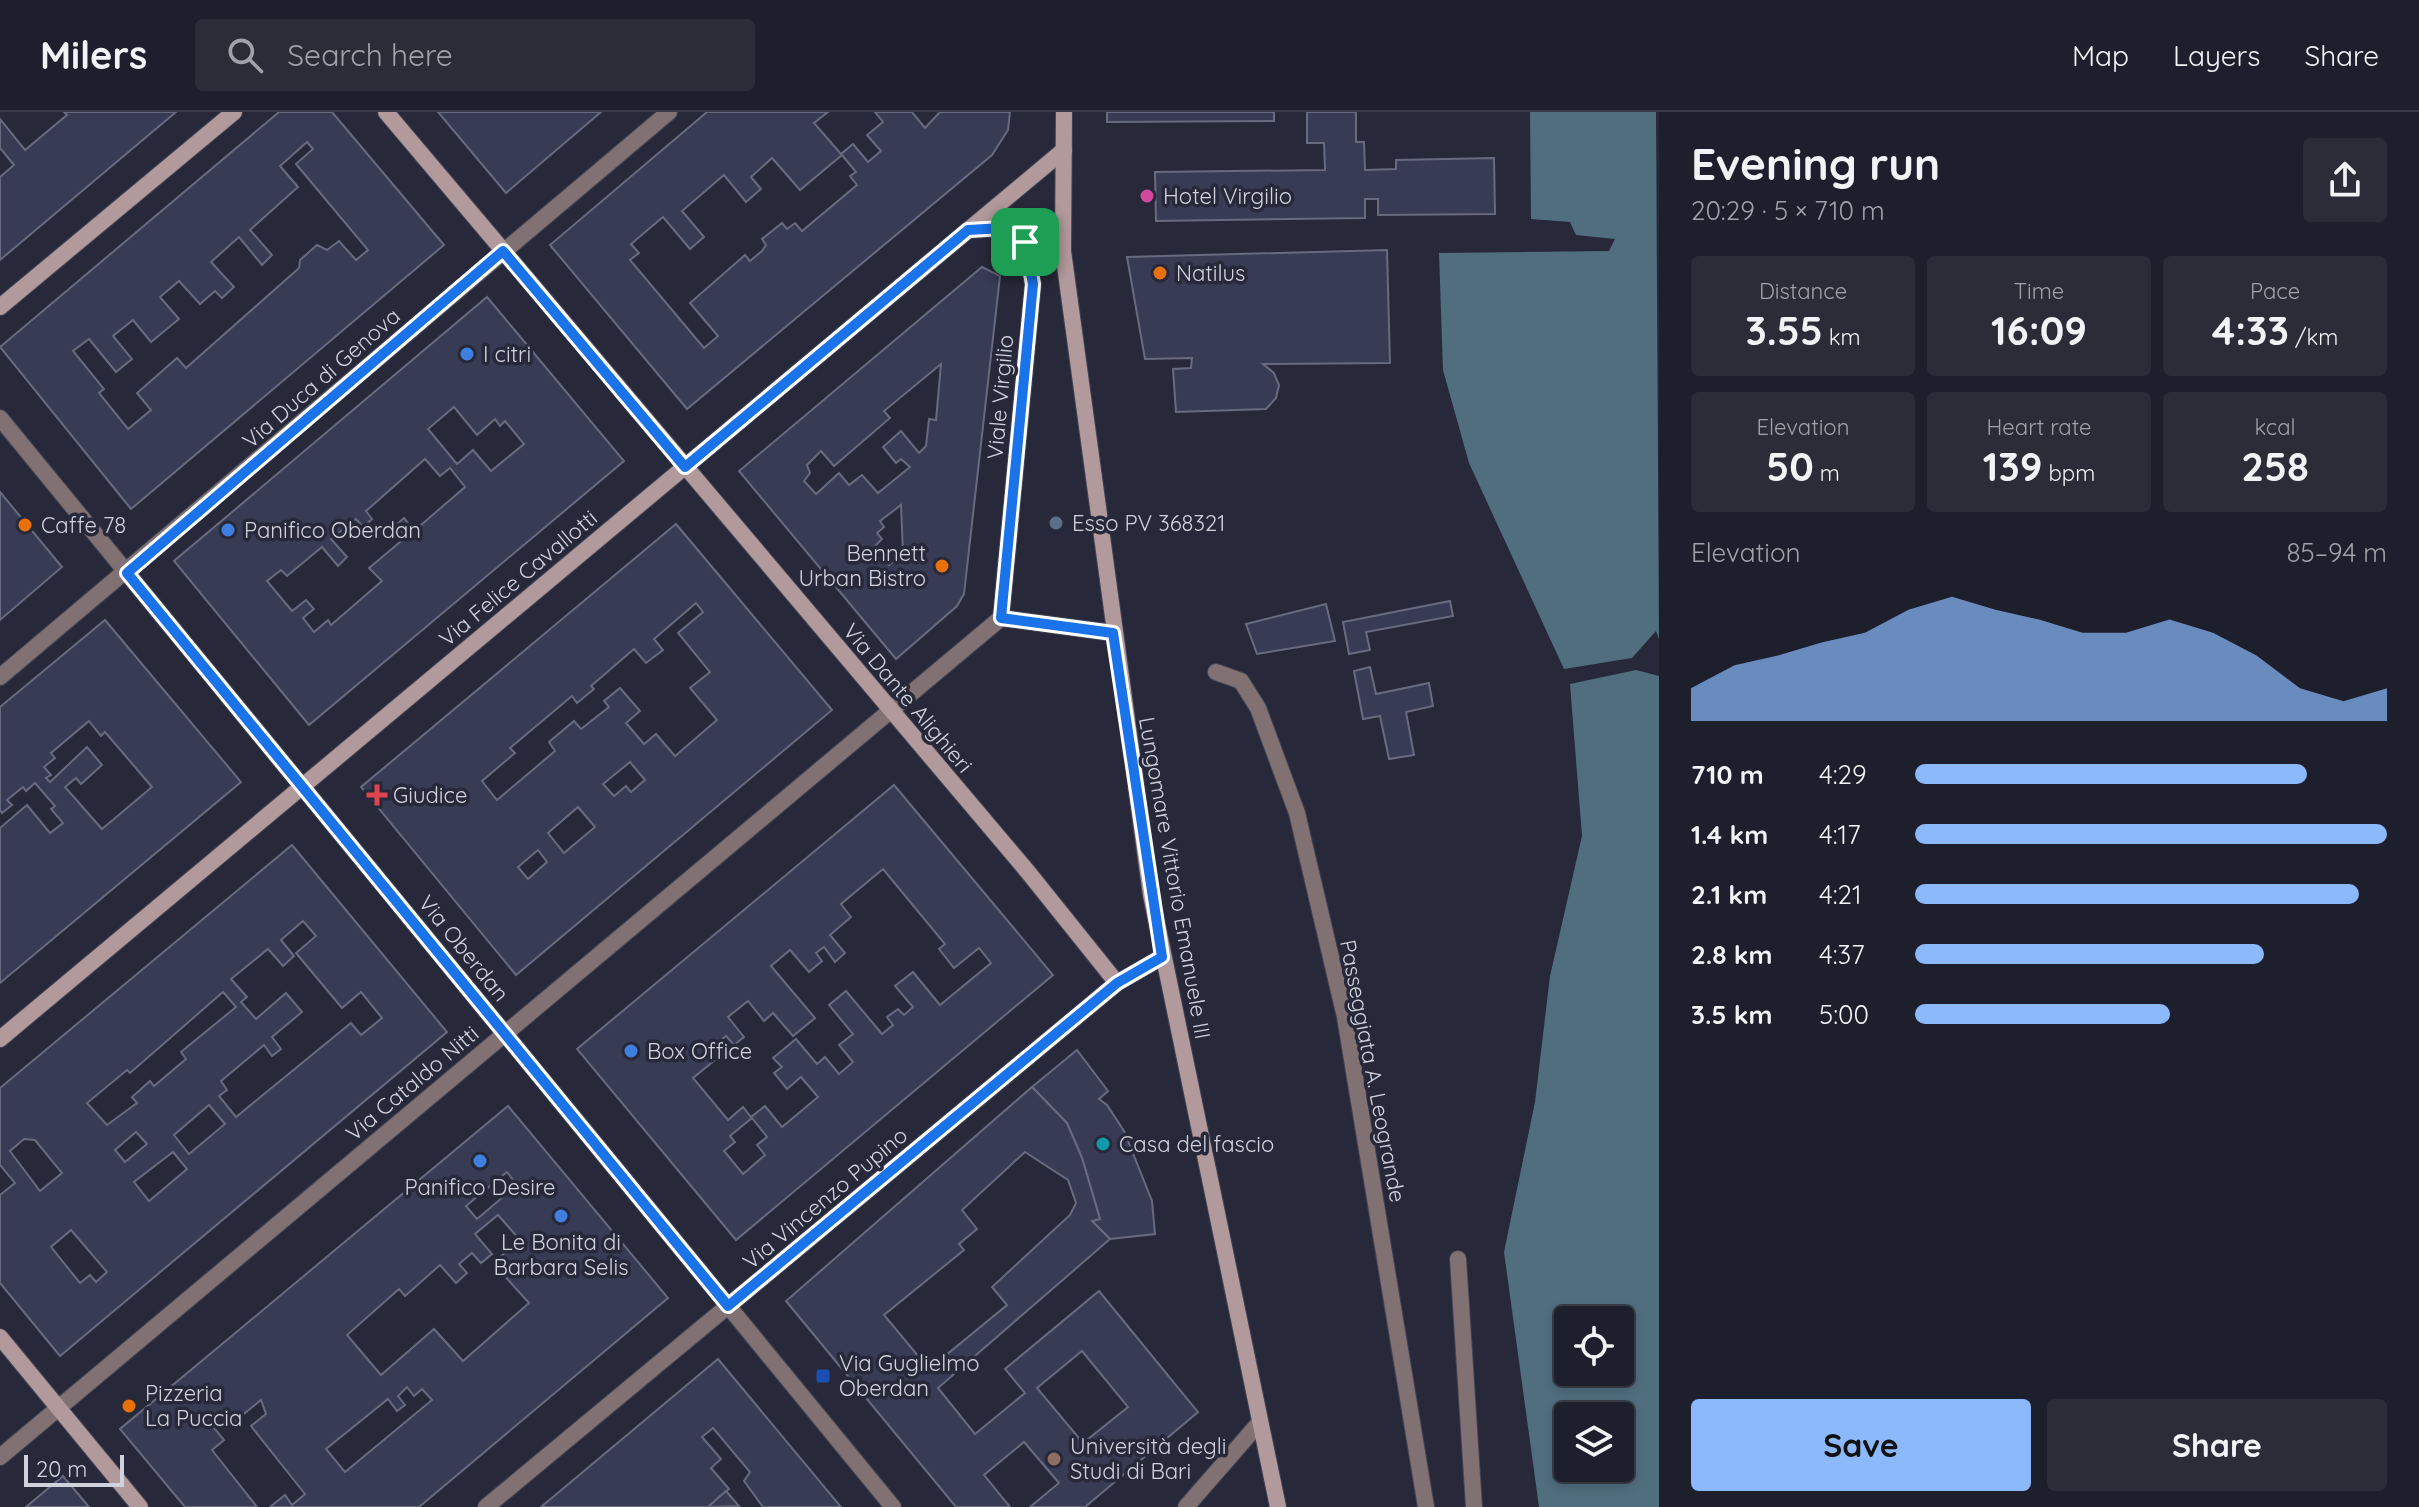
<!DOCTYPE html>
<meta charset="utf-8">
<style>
:root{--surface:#1d1f2c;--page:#2a2c38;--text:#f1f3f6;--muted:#a0a2a9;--line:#3b3d48;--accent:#8bb9fc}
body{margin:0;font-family:Quicksand,sans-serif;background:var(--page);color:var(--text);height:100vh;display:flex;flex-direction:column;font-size:30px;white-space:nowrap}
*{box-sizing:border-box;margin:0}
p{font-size:26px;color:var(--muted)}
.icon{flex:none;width:44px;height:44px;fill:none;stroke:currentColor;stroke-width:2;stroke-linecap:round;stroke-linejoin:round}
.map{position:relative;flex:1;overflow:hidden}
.drawer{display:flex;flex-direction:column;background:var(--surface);width:760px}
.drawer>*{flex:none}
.fabs{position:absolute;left:1554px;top:1194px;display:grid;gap:16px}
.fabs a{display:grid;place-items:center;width:80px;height:80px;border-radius:8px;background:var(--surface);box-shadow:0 4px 12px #0003,0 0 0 2px var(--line);font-size:40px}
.scale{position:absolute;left:24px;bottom:20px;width:100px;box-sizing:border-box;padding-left:8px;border:4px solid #d0d2dd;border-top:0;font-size:22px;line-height:28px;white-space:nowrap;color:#d0d2dd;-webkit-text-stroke:6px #27293a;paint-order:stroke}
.pin{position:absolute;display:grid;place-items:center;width:68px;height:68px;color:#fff;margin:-34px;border-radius:16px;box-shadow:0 4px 12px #0006}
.round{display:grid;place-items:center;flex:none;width:84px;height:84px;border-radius:8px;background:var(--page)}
.headline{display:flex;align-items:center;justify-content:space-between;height:136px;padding:0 32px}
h1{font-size:44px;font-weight:700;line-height:60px}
.figures{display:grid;grid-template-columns:repeat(3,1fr);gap:12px;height:136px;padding:8px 32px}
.figures div{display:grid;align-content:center;border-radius:8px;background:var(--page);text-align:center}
.figures b{font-size:40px;font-weight:700}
.figures small{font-size:22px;font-weight:400}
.figures p{font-size:22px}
.chart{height:224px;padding:16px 32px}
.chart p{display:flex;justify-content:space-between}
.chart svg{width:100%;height:144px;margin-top:8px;fill:var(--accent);opacity:.7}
.primary-button{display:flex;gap:16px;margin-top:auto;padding:16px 32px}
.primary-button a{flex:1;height:92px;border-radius:8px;background:var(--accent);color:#111;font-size:32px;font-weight:700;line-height:92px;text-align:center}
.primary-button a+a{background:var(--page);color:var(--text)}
ul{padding:0 32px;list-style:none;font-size:26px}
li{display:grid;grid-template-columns:128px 96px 1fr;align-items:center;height:60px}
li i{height:20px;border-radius:10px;background:var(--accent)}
header{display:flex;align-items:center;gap:48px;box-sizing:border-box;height:112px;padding:0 40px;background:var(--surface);border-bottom:2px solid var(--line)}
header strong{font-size:38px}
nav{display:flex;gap:44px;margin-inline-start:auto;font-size:28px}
.search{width:560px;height:72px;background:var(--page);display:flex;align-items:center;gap:20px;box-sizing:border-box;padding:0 28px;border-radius:8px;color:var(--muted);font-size:30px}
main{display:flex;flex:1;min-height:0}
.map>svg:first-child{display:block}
.water{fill:#506e7e;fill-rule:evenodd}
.building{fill:#383b54;stroke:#686b7f;stroke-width:2;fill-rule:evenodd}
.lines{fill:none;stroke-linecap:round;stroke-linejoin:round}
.street-casing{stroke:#424454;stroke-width:18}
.secondary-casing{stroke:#424454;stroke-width:18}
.street{stroke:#817172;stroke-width:16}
.secondary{stroke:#b2999b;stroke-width:16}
.route-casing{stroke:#fff;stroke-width:16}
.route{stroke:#1a73e8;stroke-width:10}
.hotel-dot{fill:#d1479c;stroke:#27293a;stroke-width:3}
.food-dot{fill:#e8710a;stroke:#27293a;stroke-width:3}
.shop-dot{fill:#3f7fe0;stroke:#27293a;stroke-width:3}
.service-dot{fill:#5c6f8a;stroke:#27293a;stroke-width:3}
.health-dot{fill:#e0444e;stroke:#27293a;stroke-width:3}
.culture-dot{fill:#0f9aa8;stroke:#27293a;stroke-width:3}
.transit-dot{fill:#1a4fb4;stroke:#27293a;stroke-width:3}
.education-dot{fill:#8d6e63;stroke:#27293a;stroke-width:3}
.labels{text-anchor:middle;stroke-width:7;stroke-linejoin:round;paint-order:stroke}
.poi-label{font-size:22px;fill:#d0d2dd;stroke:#27293a;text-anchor:start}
.street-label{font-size:22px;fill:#d0d2dd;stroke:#27293a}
</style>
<header>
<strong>Milers</strong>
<div class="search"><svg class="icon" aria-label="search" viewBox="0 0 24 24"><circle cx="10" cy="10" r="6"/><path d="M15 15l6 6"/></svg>Search here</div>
<nav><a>Map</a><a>Layers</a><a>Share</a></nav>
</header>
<main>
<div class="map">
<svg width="1659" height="1395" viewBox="0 0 1659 1395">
<rect width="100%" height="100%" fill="#27293a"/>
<g class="water">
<path d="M1530 0H1656L1659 527 1656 519 1632 546 1564 557 1469 351 1443 258 1439 141 1609 139 1615 127 1576 123 1570 110 1531 107Z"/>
<path d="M1636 558 1659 564V1395H1539L1504 1140 1535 990 1550 864 1582 724 1570 572ZM1568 1208H1620V1260H1568ZM1568 1304H1620V1356H1568Z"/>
</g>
<g class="building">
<path d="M64 0H176L0 148V65L14 53 0 36V7L25 38 67 3Z"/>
<path d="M279 0H332L444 133 131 397 0 235ZM307 30 313 37 296 52 368 138 356 148 339 129 327 138 317 133 300 148 299 156 186 256 177 246 137 281 151 298 128 317 99 281 104 277 73 239 89 227 116 260 132 247 113 224 133 208 151 230 179 207 160 185 179 169 200 192 215 179 222 186 234 175 211 150 239 125 262 153 272 143 250 118 298 75 280 54Z"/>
<path d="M438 0H601L506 81Z"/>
<path d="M707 0H828L814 11 841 42 853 32 868 50 881 39 867 23 883 10 875 0H912L925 16 940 0H1010L1008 18 992 43 687 297 550 133ZM842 43 856 60 850 64 857 73 802 119 795 111 787 117 782 111 762 127 766 133 762 139 750 149 745 143 690 191 718 224 704 236 630 148 639 141 631 132 663 105 690 137 704 125 682 99 724 63 746 90 761 77 751 65 772 46 800 78Z"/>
<path d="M1107 0H1274V9L1107 10Z"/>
<path d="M1307 0H1356V30H1364L1365 58 1396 57V48L1494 46 1495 102 1378 103V87H1365V106L1156 109 1155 60 1325 58 1324 31H1307Z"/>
<path d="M1387 138 1390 251 1263 252 1274 261 1279 273 1276 286 1266 297 1176 300 1173 257 1191 256 1192 246 1145 247 1127 145Z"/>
<path d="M982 155 1000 164 964 482 957 494 896 547 739 359ZM941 252 936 308 929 307 926 334 919 341 901 319 883 335 896 351 901 347 910 355 878 381 862 363 849 373 839 361 816 382 804 369 810 361 807 353 821 339 834 354 890 306 884 299ZM901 393 903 441 889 453 873 436 882 427 877 421 884 415 880 409Z"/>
<path d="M487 185 624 349 309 613 174 449ZM454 295 477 323 495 307 500 314 505 309 524 332 491 359 473 338 457 352 428 317ZM425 347 440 364 450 356 465 375 414 419 404 406 396 413 406 425 369 456 382 469 331 513 328 508 314 520 303 506 314 497 306 488 292 499 267 469 281 458 287 464 322 435 338 454 347 445 331 427 356 407 363 415 372 407 366 399Z"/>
<path d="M0 380 62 455 0 508Z"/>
<path d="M676 412 832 598 516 863 361 675ZM696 491 703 500 678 521 710 560 690 576 717 608 675 644 656 622 644 632 626 611 640 599 620 576 604 589 609 595 581 617 574 609 549 630 555 639 497 688 482 669 515 641 510 636 572 584 577 591 594 577 591 574 634 537 646 551 663 538 654 527ZM630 650 645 668 631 680 626 674 614 684 603 672ZM578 695 595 715 564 741 548 721ZM538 738 547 750 528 767 518 755Z"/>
<path d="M1450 489 1453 504 1366 520 1370 538 1349 542 1343 510Z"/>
<path d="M1326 492 1335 529 1257 542 1246 512Z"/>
<path d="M105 508 241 670 0 871V716L27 693 50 721 63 711 51 697 55 694 35 671 26 679 23 675 7 688 12 693 2 701 0 698V595ZM89 609 101 624 105 620 152 675 102 717 65 675 76 666 81 672 102 653 87 635 50 670 46 666 51 663 44 655 55 646 51 641Z"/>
<path d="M1370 555 1376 582 1429 571 1433 594 1406 600 1414 643 1389 647 1380 604 1363 607 1354 559Z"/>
<path d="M894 673 1053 863 736 1128 577 937ZM883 757 945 832 939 837 954 856 979 836 991 851 940 893 913 860 895 874 913 895 904 903 898 897 887 905 893 913 882 922 846 879 829 893 853 922 839 933 853 950 839 962 825 945 817 952 796 927 773 946 782 955 774 961 787 977 801 965 818 985 782 1015 765 994 751 1005 743 995 728 1008 693 966 721 943 714 934 726 924 734 933 744 925 728 905 748 889 764 909 773 901 793 924 815 906 771 854 790 838 809 860 822 849 816 841 824 835 835 850 845 841 830 823 851 805 841 792ZM752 1006 767 1025 757 1033 765 1043 743 1062 724 1039 735 1030 730 1024Z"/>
<path d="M292 733 447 920 60 1244 0 1171V1083L15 1071 0 1053V976ZM303 809 316 824 296 841 342 896 361 880 382 906 361 923 351 911 236 1005 219 984 227 978 221 969 264 933 272 944 281 937 272 925 302 900 286 881 256 907 241 890 247 885 231 867 268 837 283 854 294 844 281 828ZM223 880 236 895 181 940 186 947 154 974 150 969 132 985 137 991 107 1013 87 991 127 958 130 961ZM209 993 225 1012 189 1042 174 1023ZM136 1020 147 1032 125 1050 115 1038ZM24 1027 35 1028 62 1061 40 1079 10 1039ZM173 1040 187 1057 149 1089 134 1070ZM71 1118 107 1160 96 1170 90 1163 80 1171 51 1135Z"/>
<path d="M1077 938 1108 979 1099 987 1107 993 1124 1019 1152 1089 1155 1122 1110 1127 1092 1109 1100 1107 1082 1046 1067 1011 1032 975Z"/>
<path d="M1032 975 1067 1011 1082 1046 1100 1107 1092 1109 1110 1127 938 1276 975 1322 1025 1281 1005 1257 1099 1179 1198 1300 1085 1395H1030L1059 1371 1024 1330 984 1363 1010 1395H956L786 1189ZM1025 1040 1068 1068 1076 1091 1070 1103 992 1175 1007 1193 929 1257 884 1203 964 1138 959 1132 977 1117 962 1098ZM1082 1239 1128 1295 1083 1331 1037 1276Z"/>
<path d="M508 994 668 1186 419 1395H270L285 1383 292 1393 305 1382 251 1314 266 1302 261 1288 234 1310 225 1299 210 1311 224 1328 212 1338 257 1395H185L120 1317ZM507 1060 517 1073 477 1107 466 1094ZM498 1103 520 1128 493 1151 529 1191 463 1249 434 1217 381 1263 347 1223 399 1177 405 1184 440 1153 456 1171 467 1161 459 1152 472 1141 481 1151 492 1142 475 1122ZM407 1275 414 1284 422 1277 432 1288 345 1360 326 1337 388 1287 397 1299 405 1293 398 1284Z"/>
<path d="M718 1247 841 1395H763L744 1369 750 1360 713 1316 702 1325 721 1347 711 1356 729 1377 708 1395H541Z"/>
<path d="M63 1364 89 1395H26Z"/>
<path d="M726 1379 739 1394 708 1395Z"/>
</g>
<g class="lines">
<defs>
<g id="street">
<path d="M968 118 1004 116 1025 130 1033 172 1001 506"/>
<path d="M0 306 893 1395"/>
<path d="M1216 560 1241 569 1258 596 1297 701 1345 905 1426 1395"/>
<path d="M0 565 669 0"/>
<path d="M1458 1147 1474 1395"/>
<path d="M0 1345 1001 506 1113 521"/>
<path d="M486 1395 1117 871"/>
<path d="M1186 1395 1260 1310"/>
</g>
<g id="secondary">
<path d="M386 0 1028 760 1117 871 1162 845"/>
<path d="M1064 0 1063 139 1151 783 1278 1395"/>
<path d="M0 195 234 0"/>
<path d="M0 927 1064 38"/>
<path d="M0 1225 140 1395"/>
</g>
</defs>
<use href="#street" class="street-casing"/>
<use href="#secondary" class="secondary-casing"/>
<use href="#street" class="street"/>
<use href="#secondary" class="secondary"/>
</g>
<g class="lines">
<defs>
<path id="route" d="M1004 116 1025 130 1033 172 1001 506 1113 521 1162 845 1117 871 728 1194 127 461 503 139 685 355 968 118Z"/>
</defs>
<use href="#route" class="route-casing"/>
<use href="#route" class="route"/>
</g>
<circle class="hotel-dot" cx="1147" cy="84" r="8"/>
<g class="food-dot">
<circle cx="1160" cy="161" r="8"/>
<circle cx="25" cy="413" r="8"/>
<circle cx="942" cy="454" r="8"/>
<circle cx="129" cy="1294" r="8"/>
</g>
<g class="shop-dot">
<circle cx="467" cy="242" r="8"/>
<circle cx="228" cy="418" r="8"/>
<circle cx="631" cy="939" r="8"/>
<circle cx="480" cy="1049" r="8"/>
<circle cx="561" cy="1104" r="8"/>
</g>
<circle class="service-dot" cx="1056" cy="411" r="8"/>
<path class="health-dot" d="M373 671h8v8h8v8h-8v8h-8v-8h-8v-8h8z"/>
<circle class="culture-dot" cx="1103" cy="1032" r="8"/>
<rect class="transit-dot" x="815" y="1256" width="16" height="16" rx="4"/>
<circle class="education-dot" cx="1054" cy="1347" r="8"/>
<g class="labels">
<g class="poi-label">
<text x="1163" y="92">Hotel Virgilio</text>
<text x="1176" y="169">Natilus</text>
<text x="483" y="250">I citri</text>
<text x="1072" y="419">Esso PV 368321</text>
<text x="41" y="421">Caffe 78</text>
<text x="244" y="426">Panifico Oberdan</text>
<text x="926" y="449" text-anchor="end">Bennett<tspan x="926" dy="25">Urban Bistro</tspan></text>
<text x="393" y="691">Giudice</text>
<text x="647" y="947">Box Office</text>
<text x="1119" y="1040">Casa del fascio</text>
<text x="480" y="1083" text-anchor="middle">Panifico Desire</text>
<text x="561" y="1138" text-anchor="middle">Le Bonita di<tspan x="561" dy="25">Barbara Selis</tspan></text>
<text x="839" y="1259">Via Guglielmo<tspan x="839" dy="25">Oberdan</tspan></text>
<text x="145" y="1289">Pizzeria<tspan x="145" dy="25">La Puccia</tspan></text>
<text x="1070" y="1342">Università degli<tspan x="1070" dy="25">Studi di Bari</tspan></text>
</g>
<g class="street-label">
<text transform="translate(321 266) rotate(-41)" y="8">Via Duca di Genova</text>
<text transform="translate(1000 285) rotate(-85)" y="8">Viale Virgilio</text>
<text transform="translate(518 466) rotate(-40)" y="8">Via Felice Cavallotti</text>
<text transform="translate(908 586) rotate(50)" y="8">Via Dante Alighieri</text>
<text transform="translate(1175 766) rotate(80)" y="8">Lungomare Vittorio Emanuele III</text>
<text transform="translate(464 836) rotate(51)" y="8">Via Oberdan</text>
<text transform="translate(1373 959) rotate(79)" y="8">Passeggiata A. Leogrande</text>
<text transform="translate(412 971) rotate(-40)" y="8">Via Cataldo Nitti</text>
<text transform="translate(825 1086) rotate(-40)" y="8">Via Vincenzo Pupino</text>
</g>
</g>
</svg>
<div class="fabs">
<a><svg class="icon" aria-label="locate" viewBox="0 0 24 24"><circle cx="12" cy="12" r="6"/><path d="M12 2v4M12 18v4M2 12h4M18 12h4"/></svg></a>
<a><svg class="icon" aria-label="layers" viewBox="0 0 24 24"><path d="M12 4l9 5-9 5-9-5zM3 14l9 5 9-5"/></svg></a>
</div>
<div class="scale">20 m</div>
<div class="pin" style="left:1025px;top:130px;background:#1e9e55"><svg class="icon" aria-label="arrive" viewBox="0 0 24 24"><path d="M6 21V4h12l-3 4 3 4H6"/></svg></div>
</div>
<section class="drawer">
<div class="headline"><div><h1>Evening run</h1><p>20:29 · 5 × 710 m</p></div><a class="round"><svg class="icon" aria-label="share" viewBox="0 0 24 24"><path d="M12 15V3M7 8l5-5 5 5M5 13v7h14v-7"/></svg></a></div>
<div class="figures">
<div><p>Distance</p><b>3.55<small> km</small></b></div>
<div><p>Time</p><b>16:09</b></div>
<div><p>Pace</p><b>4:33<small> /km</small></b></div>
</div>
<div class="figures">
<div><p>Elevation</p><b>50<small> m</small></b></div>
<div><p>Heart rate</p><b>139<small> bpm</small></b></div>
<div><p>kcal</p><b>258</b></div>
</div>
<div class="chart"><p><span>Elevation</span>85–94 m</p>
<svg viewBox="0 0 160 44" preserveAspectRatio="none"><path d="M0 44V34L10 27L20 24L30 20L40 17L50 10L60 6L70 10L80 13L90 17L100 17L110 13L120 17L130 24L140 34L150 38L160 34V44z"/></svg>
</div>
<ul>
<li><b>710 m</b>4:29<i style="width:83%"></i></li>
<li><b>1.4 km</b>4:17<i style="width:100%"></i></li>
<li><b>2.1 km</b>4:21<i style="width:94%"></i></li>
<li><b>2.8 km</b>4:37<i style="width:74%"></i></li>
<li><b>3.5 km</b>5:00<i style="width:54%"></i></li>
</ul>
<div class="primary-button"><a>Save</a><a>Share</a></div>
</section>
</main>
